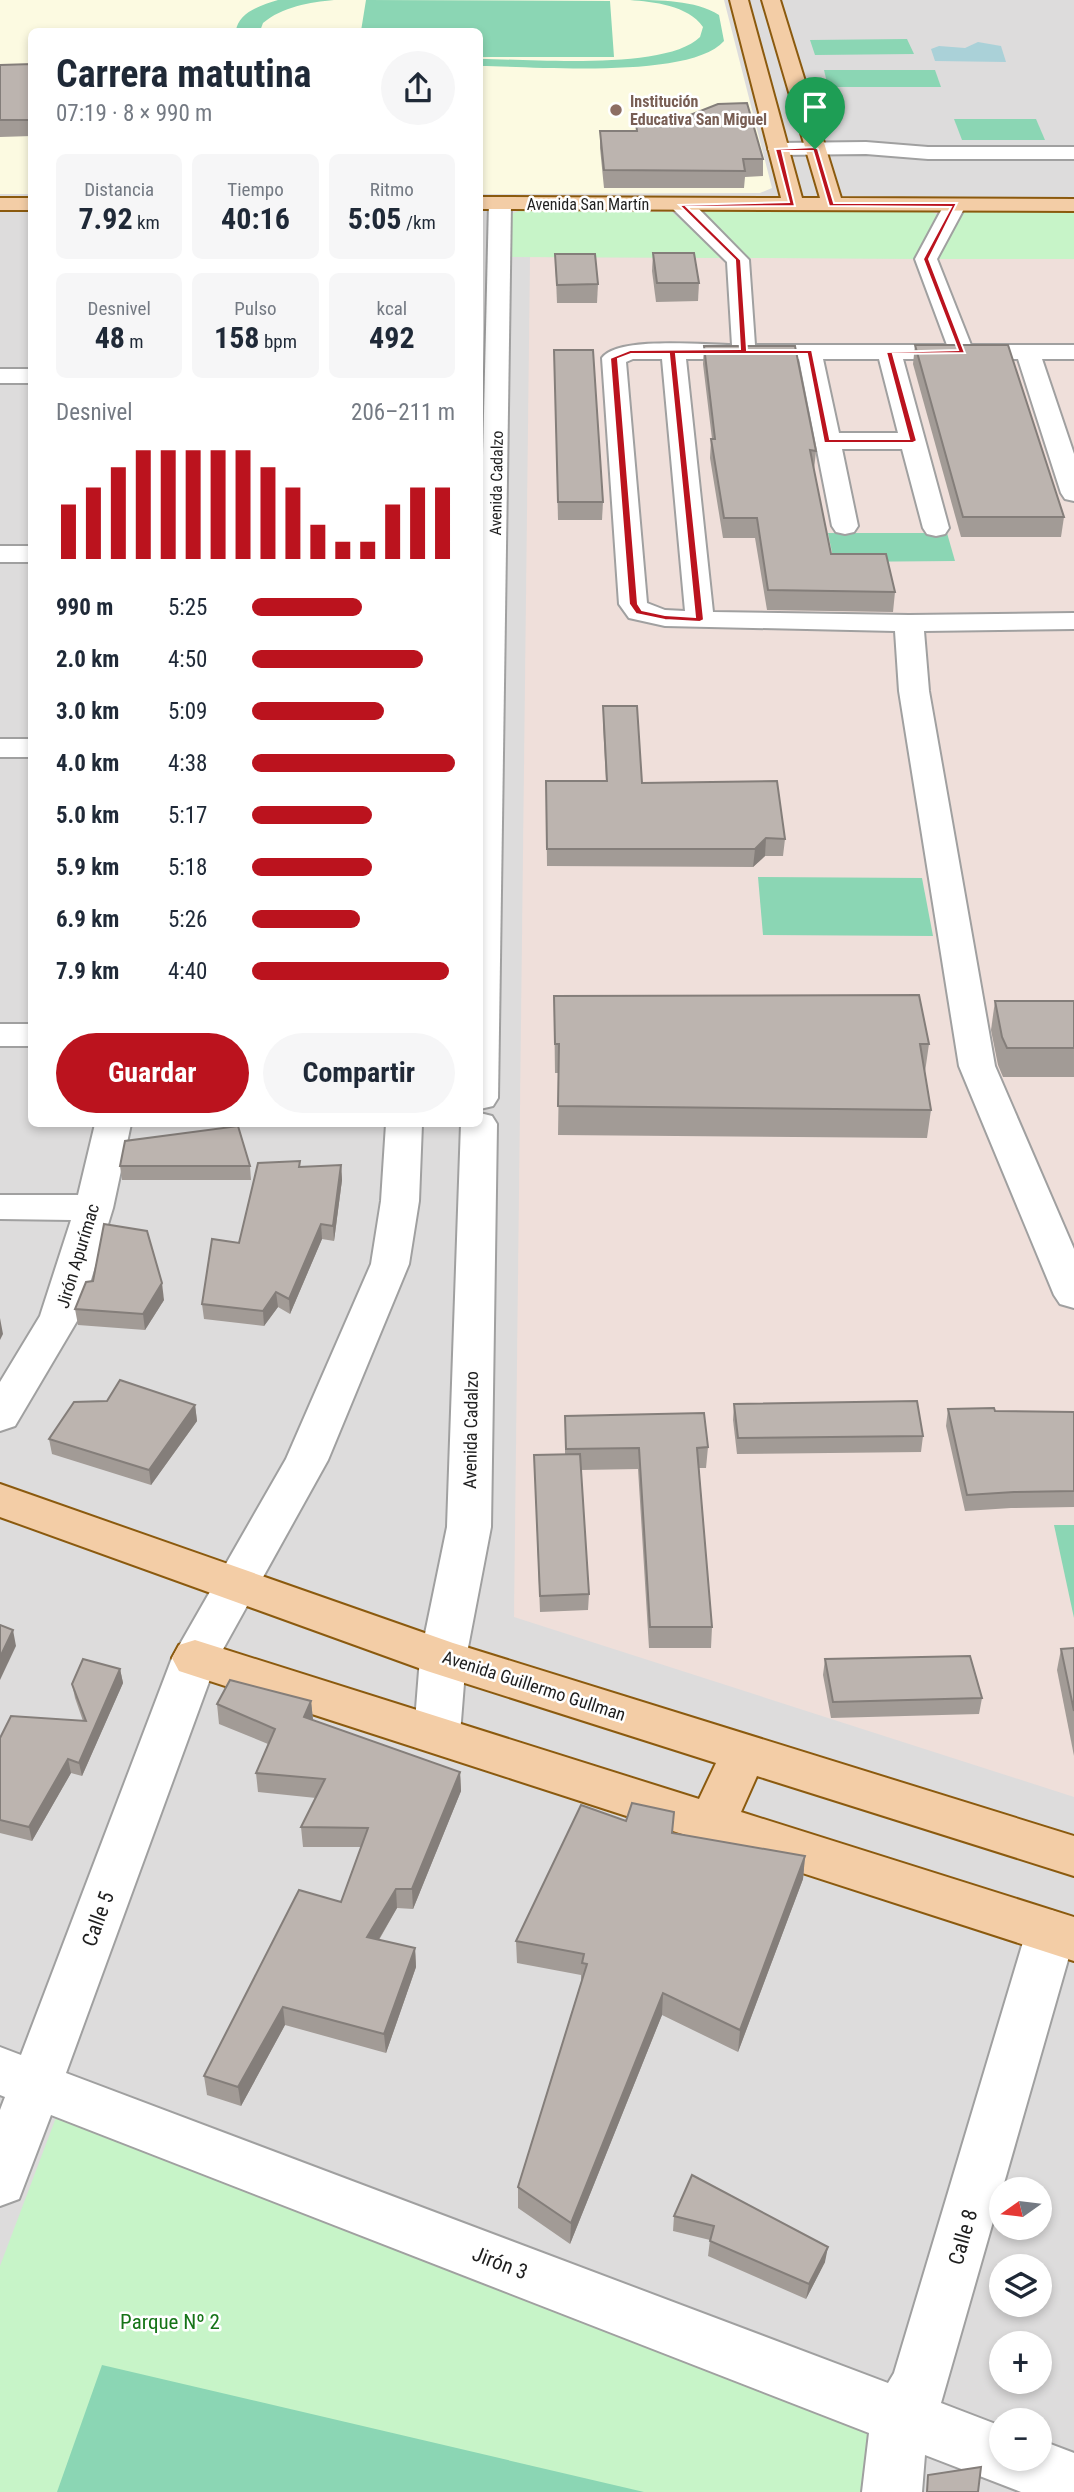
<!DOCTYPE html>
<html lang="es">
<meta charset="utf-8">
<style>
:root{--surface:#fff;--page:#f6f6f7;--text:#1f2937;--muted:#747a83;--accent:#bb131e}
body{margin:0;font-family:"Roboto Condensed",sans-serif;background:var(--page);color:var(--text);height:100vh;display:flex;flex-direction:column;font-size:26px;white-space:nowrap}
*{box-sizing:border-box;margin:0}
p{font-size:23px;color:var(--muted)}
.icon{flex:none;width:38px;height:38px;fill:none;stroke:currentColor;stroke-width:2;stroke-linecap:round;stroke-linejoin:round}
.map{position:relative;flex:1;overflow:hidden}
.drawer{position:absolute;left:28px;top:28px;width:455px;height:1099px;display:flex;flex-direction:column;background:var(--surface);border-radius:10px;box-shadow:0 4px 10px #0003}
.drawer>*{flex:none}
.needle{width:46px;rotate:256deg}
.tools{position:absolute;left:989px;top:2177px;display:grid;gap:14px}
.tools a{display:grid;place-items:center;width:63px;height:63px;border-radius:50%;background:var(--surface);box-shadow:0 4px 10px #0003;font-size:35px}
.pin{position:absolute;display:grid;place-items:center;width:60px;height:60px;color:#fff;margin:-72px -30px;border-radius:50% 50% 50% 0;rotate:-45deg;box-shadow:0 0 7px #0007}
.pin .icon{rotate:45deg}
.round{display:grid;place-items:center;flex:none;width:74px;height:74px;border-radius:37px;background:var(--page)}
.overview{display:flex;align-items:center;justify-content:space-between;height:119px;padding:0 28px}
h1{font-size:38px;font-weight:700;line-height:52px}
.stats{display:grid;grid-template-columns:repeat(3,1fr);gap:10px;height:119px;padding:7px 28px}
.stats div{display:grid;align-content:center;border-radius:10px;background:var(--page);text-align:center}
.stats b{font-size:30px;font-weight:700}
.stats small{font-size:19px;font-weight:400}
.stats p{font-size:19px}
.chart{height:196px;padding:14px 28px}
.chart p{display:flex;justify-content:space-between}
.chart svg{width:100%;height:126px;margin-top:7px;stroke:var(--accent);stroke-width:6}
.action{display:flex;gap:14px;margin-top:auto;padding:14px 28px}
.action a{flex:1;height:80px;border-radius:42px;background:var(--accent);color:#fff;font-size:28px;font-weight:700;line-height:80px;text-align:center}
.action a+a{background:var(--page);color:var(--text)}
ul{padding:0 28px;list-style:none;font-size:23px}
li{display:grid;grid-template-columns:112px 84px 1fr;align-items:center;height:52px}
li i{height:18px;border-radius:9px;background:var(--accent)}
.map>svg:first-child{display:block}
.residential{fill:#dddcdc;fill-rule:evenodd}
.education{fill:#fcfae1}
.military{fill:#efdfda}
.park{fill:#c7f4c8}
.pitch{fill:#8bd6b4}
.water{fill:#aad1d8}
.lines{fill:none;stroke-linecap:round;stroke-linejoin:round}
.minor-casing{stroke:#a0a0a0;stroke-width:4}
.major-casing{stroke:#8b5a0e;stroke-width:4}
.minor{fill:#fff;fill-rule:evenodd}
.major{fill:#f3cda6;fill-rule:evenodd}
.wall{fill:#a29b96}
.shaded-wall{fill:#847e7a}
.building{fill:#bcb4af;stroke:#847e7a;stroke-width:2}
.route{fill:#bb131e;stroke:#fff;stroke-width:2;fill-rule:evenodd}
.education-dot{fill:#8d6e63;stroke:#fff;stroke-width:2.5}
.labels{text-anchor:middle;stroke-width:5;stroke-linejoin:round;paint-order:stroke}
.far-education-label{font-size:16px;font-weight:bold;fill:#785e54;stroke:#fff;text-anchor:start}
.far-street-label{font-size:16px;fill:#1f1f1f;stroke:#fff}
.street-label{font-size:18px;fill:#1f1f1f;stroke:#fff}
.near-street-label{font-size:21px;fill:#1f1f1f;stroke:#fff}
.near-park-label{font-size:21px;fill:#167418;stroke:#fff}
</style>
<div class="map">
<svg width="1074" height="2492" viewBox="0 0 1074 2492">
<rect width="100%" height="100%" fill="#efebe6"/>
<path class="residential" d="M0 0H1074V2492H0ZM32 32H480V1124H32ZM1001 2189H1040V2228H1001ZM1001 2266H1040V2305H1001ZM1001 2343H1040V2382H1001ZM1001 2420H1040V2459H1001Z"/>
<path class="education" d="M0 0H724L772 188 760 193 480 194V32H32L31 194H0Z"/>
<path class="military" d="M530 257 1074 259V1797L514 1617Z"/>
<g class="park">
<path d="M519 211 672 212 723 258 512 257 506 216Z"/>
<path d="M709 211 932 212 938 215 914 259 745 258 698 213Z"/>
<path d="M1074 211V259H934L961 212Z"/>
<path d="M63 2099 895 2423 886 2492H0V2266Z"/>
</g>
<g class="pitch">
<path d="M278 0H334C310 2 282 7 263 23L260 31H236C238 12 262 5 278 0Z"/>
<path d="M366 0 610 1 614 57H480V32L361 31Z"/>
<path d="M630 0C660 0 695 0 719 15L724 41C690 80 532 66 480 66V59C530 59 666 71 700 37L703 27C688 5 653 2 630 0Z"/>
<path d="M907 39 914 54 815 55 810 40Z"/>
<path d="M824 70H935L941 87H828Z"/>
<path d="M954 119H1036L1045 140H962Z"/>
<path d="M828 533H947L955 561 834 562Z"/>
<path d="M758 877 922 878 933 936 763 935Z"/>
<path d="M1054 1525H1074V1618Z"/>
<path d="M102 2365 644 2492H57Z"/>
</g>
<path class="water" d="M978 42 1001 46 1006 62 935 61 931 49 939 46 965 48Z"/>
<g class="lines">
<defs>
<g id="minor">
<path d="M866 142 928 147H1074V159H928L866 154 778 155 771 153 768 149 771 145 778 143Z"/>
<path d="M500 197 508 198 511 203 498 1098 493 1106 480 1109V582L489 203 492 198Z"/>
<path d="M682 199 690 200 749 260 755 345H947L915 259 944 205 947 200H963L966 205 937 259 971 345H1074V359H1042L1074 454V501L1065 499 1061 493 1018 359H903L949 528 945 534 936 536 927 534 923 528 902 449H842L858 526 854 532 845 534 836 532 832 526 799 359H686L713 612 909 615 1074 613V629L924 631 929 691 995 1066 1074 1249V1308L1060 1304 1054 1295 959 1066 899 691 895 631 665 626 629 618 619 604 602 358C617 336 705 345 732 345L727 262 674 210 671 205 674 200ZM633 359H662L685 611 665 610 647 603 626 362ZM823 359H879L898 433H839Z"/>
<rect x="0" y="369" width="32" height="14"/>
<rect x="0" y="546" width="32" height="16"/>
<rect x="0" y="739" width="32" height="18"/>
<rect x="0" y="1024" width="32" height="22"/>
<path d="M480 1113 492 1116 497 1124 491 1527 466 1658 460 1734 453 1747 437 1753 421 1747 414 1734 420 1658 447 1527 461 1124H480Z"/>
<path d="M95 1124H131L113 1208 80 1316 15 1426 0 1431V1382L40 1316 71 1220 0 1219V1195H78Z"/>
<path d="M386 1124H422L419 1201 409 1264 328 1460 217 1660 66 2073 888 2383 894 2373 1026 1932 1033 1917 1051 1910 1069 1917 1074 1928V1939L941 2403 1001 2426V2459H1040V2440L1074 2453V2492H1021L925 2455 922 2492H862L869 2433 51 2115 19 2199 0 2206V2110L5 2097 0 2095V2047L21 2055 172 1658 286 1459 371 1264 381 1201Z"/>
</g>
<g id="major">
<path d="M730 0H748L802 198H820L762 0H780L841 198 1074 199V211L480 209V197L781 198Z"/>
<rect x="0" y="198" width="32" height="12"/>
<path d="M0 1484 453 1643 1074 1836V1876L757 1776 741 1812 1074 1917V1961L179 1671 172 1658 179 1645 195 1640 699 1799 716 1763 427 1671 0 1517Z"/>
</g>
</defs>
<use href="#minor" class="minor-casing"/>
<use href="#major" class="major-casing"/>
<use href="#minor" class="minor"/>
<use href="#major" class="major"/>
</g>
<g class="wall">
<path d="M32 64V136L0 137V65Z"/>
<path d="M636 123 763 159V176L745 177 744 188H604L600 148V131H636Z"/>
<path d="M653 253 699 283 698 301 656 302 652 271Z"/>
<path d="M555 254 598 284 597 303H557Z"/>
<path d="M915 345 1064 517 1061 537H961L913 364Z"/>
<path d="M704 346 816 451 814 470 831 554 895 592 893 612 767 610 755 538H723L710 458 711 439H712L703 364Z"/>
<path d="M554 350 603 502 602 520H558Z"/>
<path d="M603 706 642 783 785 839 783 856H765L753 867 547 866 546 781H606L603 723Z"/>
<path d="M554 996 929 1044 925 1072 931 1110 927 1138 558 1135 559 1073H555Z"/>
<path d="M995 1001H1074V1077H1003L998 1065 991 1030Z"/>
<path d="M341 1165 342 1180 334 1241 322 1239 290 1314 278 1307 264 1326 204 1319 202 1304 239 1243 300 1167Z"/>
<path d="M120 1166H250L251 1180H122Z"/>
<path d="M164 1300 145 1330 78 1325 75 1309Z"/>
<path d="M734 1404 923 1436 921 1452 737 1454 733 1420Z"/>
<path d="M195 1405 197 1421 151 1485 52 1454 49 1439Z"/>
<path d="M948 1409 995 1411 1074 1412V1507L1011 1508 965 1511 946 1426Z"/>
<path d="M565 1416 708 1447 706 1468H699L712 1627 711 1648H649L638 1469 581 1470 589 1594 588 1610 540 1612 534 1455 565 1454Z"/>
<path d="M1074 1648V1756L1057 1670 1061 1649Z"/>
<path d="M825 1659 982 1698 979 1714 831 1718 823 1675Z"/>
<path d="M120 1669 123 1683 82 1776 71 1773 32 1841 0 1833V1738L83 1721 75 1698 72 1684Z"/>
<path d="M311 1701 313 1720 460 1772 461 1791 413 1909 397 1908 379 1940 415 1948 416 1967 386 2053 285 2025 241 2106 207 2095 204 2076 341 1902 361 1847H303L301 1827 316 1798 258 1792 256 1773 268 1744 219 1724 217 1704Z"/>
<path d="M626 1821 673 1833 805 1856 803 1879 738 2052 662 2015 570 2244 518 2208V2187L581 1982V1975L517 1963 516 1941Z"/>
<path d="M692 2175 825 2262 806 2299 708 2256 710 2240 673 2231 674 2216Z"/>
</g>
<g class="shaded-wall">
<path d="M766 838 765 856 753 867 755 849Z"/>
<path d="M341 1165 342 1180 334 1241 333 1226Z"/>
<path d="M321 1224 322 1239 290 1314 289 1299Z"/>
<path d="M162 1283 164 1300 145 1330 143 1314Z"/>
<path d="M276 1292 278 1307 264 1326 263 1311Z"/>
<path d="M0 1318 3 1334 0 1340Z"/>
<path d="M195 1405 197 1421 151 1485 149 1470Z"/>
<path d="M13 1630 16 1646 0 1680V1657Z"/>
<path d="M120 1669 123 1683 82 1776 79 1763Z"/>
<path d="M311 1701 313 1720 304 1717Z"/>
<path d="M68 1759 71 1773 32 1841 29 1827Z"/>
<path d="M460 1772 461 1791 413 1909 412 1889Z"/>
<path d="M805 1856 803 1879 738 2052 740 2030Z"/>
<path d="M396 1889 397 1908 369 1956 367 1937Z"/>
<path d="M415 1948 416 1967 386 2053 384 2034Z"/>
<path d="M663 1993 662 2015 570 2244 571 2223Z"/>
<path d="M283 2007 285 2025 241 2106 238 2087Z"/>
<path d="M828 2247 825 2262 806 2299 809 2284Z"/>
</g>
<g class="building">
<path d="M32 64V120H0V65Z"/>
<path d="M747 103 763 159H743L745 171 604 170 600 131H637L636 123H670L718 104Z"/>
<path d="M653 253H694L699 283H657Z"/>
<path d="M555 254H595L598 284 557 285Z"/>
<path d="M915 345H1008L1064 517H963Z"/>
<path d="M704 346H795L816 451 810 450 831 554H886L895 592 768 590 757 518H724L711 439H715Z"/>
<path d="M554 350H593L603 502H558Z"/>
<path d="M603 706H637L642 783 777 781 785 839 766 838 755 849H547L546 781H607Z"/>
<path d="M919 995 929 1044H920L931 1110 558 1106 559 1044H555L554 996Z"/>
<path d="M995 1001H1074V1048H1007L1002 1037Z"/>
<path d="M238 1126 250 1166H120L125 1141Z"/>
<path d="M300 1161 299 1167 341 1165 333 1226 321 1224 289 1299 276 1292 263 1311 202 1304 212 1239 239 1243 258 1163Z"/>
<path d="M104 1224 147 1231 162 1283 143 1314 75 1309 86 1282 93 1281Z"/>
<path d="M120 1380 195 1405 149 1470 49 1439 74 1402 107 1401Z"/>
<path d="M917 1401 923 1436 738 1438 734 1404Z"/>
<path d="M994 1408 995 1411 1074 1412V1491L1014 1492 967 1495 948 1409Z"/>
<path d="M704 1413 708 1447 697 1448 712 1627H650L639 1448 566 1449 565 1416Z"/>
<path d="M580 1454 589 1594 540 1596 534 1455Z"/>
<path d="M0 1625 13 1630 0 1657Z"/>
<path d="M1074 1648V1711L1061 1649Z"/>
<path d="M970 1656 982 1698 833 1702 825 1659Z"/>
<path d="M83 1659 120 1669 79 1763 68 1759 29 1827 0 1820V1738L11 1716 86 1721 72 1684Z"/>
<path d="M230 1680 311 1701 304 1717 460 1772 412 1889H396L367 1937 415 1948 384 2034 283 2007 238 2087 204 2076 299 1890 341 1902 368 1828 301 1827 325 1779 256 1773 275 1729 217 1704Z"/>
<path d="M632 1803 674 1812 672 1833 805 1856 740 2030 663 1993 571 2223 518 2187 587 1964 582 1963 584 1954 516 1941 581 1805 626 1821Z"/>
<path d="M692 2175 828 2247 809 2284 710 2241 714 2226 674 2216Z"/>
<path d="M981 2467 978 2492H927L928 2475Z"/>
</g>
<path class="route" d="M815 147 818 149 834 203H957L929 259 965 353 893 354 917 441 913 443H824L807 354H676L704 620 700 622 665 620 636 614 629 604 610 358 630 350 740 349 735 260 679 205 789 202 775 149ZM782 151H813L829 206 951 207 923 259 958 350 886 352 909 439H830L812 350H747L741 260 687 207 795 206ZM631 354H669L695 617 665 615 642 610 638 604 618 359Z"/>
<circle class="education-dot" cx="616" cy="110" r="7"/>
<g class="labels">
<g class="far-education-label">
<text x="630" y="107">Institución<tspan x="630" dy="18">Educativa San Miguel</tspan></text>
</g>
<g class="far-street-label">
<text x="588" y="210">Avenida San Martín</text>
<text transform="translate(496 483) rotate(-89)" y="6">Avenida Cadalzo</text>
</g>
<g class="street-label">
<text transform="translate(78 1256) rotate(-73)" y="6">Jirón Apurímac</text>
<text transform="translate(471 1430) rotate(-89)" y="6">Avenida Cadalzo</text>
<text transform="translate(534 1686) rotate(18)" y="6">Avenida Guillermo Gullman</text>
</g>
<g class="near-street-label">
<text transform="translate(98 1919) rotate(-70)" y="7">Calle 5</text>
<text transform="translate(963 2237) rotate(-74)" y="7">Calle 8</text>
<text transform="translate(500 2263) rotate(21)" y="7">Jirón 3</text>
</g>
<g class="near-park-label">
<text x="170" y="2329">Parque Nº 2</text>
</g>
</g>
</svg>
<div class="tools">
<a><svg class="needle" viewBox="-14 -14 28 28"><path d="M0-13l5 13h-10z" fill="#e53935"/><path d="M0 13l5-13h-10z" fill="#747a83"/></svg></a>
<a><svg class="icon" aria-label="layers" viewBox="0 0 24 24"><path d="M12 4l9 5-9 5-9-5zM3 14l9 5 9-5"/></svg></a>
<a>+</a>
<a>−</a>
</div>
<div class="pin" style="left:815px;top:149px;background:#1e9e55"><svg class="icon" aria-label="arrive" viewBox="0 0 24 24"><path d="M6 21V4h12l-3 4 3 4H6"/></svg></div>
<section class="drawer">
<div class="overview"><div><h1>Carrera matutina</h1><p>07:19 · 8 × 990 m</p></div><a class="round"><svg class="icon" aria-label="share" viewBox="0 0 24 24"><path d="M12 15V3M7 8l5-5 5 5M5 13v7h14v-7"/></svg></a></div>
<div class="stats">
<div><p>Distancia</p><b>7.92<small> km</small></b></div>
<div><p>Tiempo</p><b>40:16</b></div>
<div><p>Ritmo</p><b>5:05<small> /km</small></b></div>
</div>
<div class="stats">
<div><p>Desnivel</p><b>48<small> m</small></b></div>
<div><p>Pulso</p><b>158<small> bpm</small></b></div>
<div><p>kcal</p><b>492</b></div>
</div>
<div class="chart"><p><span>Desnivel</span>206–211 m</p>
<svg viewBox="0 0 160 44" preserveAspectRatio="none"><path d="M5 44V25M15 44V19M25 44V12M35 44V6M45 44V6M55 44V6M65 44V6M75 44V6M85 44V12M95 44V19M105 44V32M115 44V38M125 44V38M135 44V25M145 44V19M155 44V19"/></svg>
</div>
<ul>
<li><b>990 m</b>5:25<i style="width:54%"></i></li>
<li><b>2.0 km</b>4:50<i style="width:84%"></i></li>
<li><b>3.0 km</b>5:09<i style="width:65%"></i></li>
<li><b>4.0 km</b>4:38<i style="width:100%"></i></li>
<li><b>5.0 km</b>5:17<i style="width:59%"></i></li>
<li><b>5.9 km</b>5:18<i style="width:59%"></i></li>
<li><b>6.9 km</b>5:26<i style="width:53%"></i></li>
<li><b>7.9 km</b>4:40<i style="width:97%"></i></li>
</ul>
<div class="action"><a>Guardar</a><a>Compartir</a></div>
</section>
</div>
